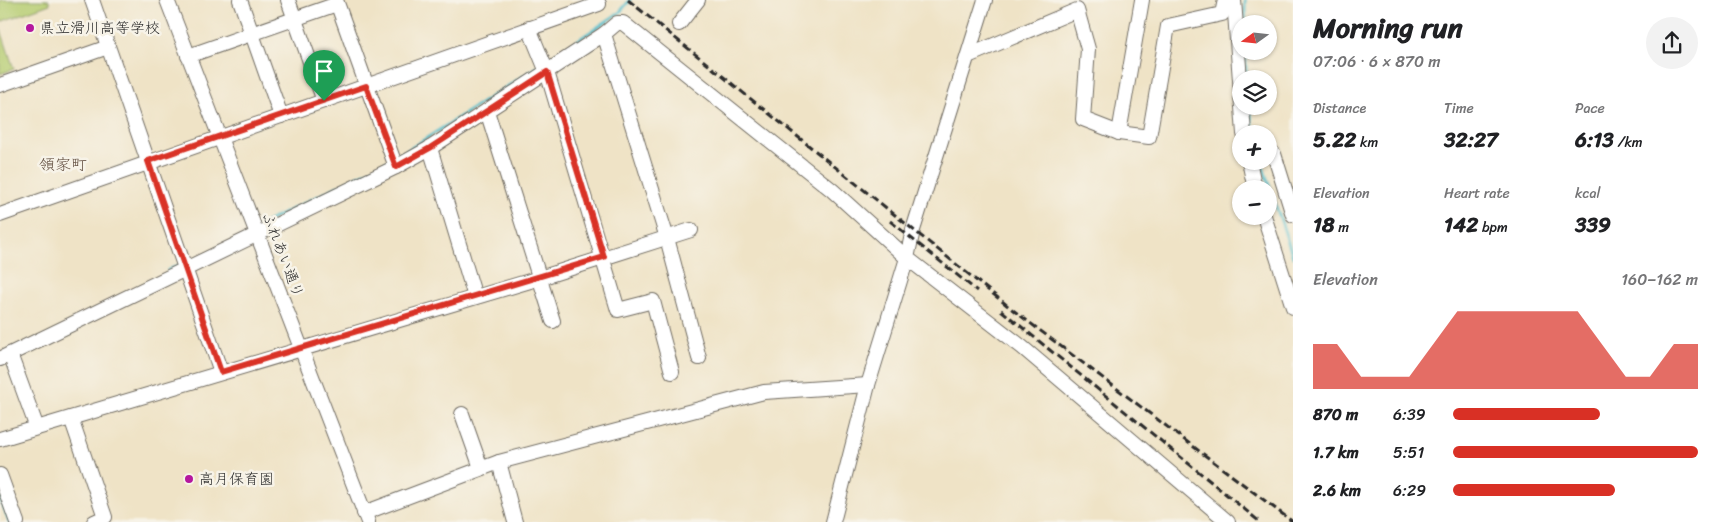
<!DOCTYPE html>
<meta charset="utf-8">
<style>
:root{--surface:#fff;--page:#f2f2f2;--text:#202124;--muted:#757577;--accent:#d93025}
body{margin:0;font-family:Sriracha,"Klee One",sans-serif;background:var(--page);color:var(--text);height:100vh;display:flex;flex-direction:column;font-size:19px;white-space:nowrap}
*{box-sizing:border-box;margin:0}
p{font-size:16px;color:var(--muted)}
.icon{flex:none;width:28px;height:28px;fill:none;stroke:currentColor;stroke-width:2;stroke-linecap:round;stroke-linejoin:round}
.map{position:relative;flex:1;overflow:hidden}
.panel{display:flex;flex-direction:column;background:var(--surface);width:425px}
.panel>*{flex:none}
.needle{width:32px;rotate:255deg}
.tools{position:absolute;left:1232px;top:15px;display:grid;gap:10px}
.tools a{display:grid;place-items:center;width:45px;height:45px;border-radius:50%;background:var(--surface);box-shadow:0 1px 4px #0004;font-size:25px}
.pin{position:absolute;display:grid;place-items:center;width:42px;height:42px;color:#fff;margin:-51px -21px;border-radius:50% 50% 50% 0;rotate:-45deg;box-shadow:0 0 5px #0007}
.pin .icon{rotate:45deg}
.round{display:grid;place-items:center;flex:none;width:52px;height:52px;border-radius:26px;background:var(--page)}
.summary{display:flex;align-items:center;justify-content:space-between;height:85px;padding:0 20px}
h1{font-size:28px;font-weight:800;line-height:38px}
.metrics{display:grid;grid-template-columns:repeat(3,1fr);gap:8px;height:85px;padding:5px 20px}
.metrics div{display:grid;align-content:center}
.metrics b{font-size:21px;font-weight:800}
.metrics small{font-size:14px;font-weight:400}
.metrics p{font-size:14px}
.chart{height:140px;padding:10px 20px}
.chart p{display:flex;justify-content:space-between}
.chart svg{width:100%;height:90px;margin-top:5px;fill:var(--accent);opacity:.7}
ul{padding:0 20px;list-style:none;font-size:16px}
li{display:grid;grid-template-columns:80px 60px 1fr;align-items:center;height:38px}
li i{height:12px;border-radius:6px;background:var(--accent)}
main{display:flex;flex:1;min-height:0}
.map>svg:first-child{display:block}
.park{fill:#b5cc70;stroke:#707c4e}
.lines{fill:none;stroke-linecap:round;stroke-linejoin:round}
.stream{stroke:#51bdcb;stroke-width:3}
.minor-casing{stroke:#706b61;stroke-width:16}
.minor{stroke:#fff;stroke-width:14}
.rail{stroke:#2b2b2b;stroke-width:3;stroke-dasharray:8 4;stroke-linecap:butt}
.route-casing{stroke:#fff;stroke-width:10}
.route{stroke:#d93025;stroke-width:6}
.poi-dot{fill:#b5179e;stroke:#f7f3e8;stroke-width:2}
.labels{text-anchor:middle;stroke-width:5;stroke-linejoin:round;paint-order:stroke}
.poi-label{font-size:15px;fill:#2b2b2b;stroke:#f7f3e8;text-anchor:start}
.street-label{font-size:15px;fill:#2b2b2b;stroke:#f7f3e8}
.neighbourhood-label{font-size:16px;fill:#675446;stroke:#f7f3e8}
</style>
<main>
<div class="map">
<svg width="1293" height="522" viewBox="0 0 1293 522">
<rect width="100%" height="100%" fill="#f7f3e8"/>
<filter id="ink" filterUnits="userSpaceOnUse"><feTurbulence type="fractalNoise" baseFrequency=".02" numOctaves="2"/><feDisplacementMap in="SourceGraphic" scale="10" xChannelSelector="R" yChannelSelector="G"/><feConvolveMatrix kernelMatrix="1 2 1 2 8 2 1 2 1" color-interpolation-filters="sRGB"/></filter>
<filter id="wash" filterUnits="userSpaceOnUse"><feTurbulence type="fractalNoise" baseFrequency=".0096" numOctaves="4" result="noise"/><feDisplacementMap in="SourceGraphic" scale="20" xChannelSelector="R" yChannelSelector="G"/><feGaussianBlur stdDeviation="1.12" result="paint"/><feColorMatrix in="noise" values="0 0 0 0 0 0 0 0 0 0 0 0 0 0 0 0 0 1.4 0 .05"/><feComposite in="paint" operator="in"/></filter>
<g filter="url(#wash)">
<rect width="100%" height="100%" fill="#efe3c6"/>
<g class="park">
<path d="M0 0H49L50 4 0 22Z"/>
<path d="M0 27 14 69 0 74Z"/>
</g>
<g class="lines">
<g class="stream">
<path d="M1245 24V0"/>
<path d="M1246 51V76"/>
<path d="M546 61 619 13 630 0"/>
<path d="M1250 106 1253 134"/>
<path d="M397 157 541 65"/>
<path d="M1261 161 1293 257"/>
<path d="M258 226 389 161"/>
<path d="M168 270 181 264"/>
<path d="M0 496 9 522"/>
</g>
</g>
</g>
<g filter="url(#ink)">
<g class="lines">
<defs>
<g id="minor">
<path d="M92 0 221 372"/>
<path d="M167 0 368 522"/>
<path d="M240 0 281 116"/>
<path d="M288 0 324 101"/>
<path d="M336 0 396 167 430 148 604 34 667 238 699 358"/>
<path d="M1234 0 1244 134"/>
<path d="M679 24 698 0"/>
<path d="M529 28 547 72 618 310 653 301 672 372"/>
<path d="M604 34 617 23H623L832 190 907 258 1022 347 1228 522"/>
<path d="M188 56 337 4"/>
<path d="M968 56 1077 10 1088 49 1083 119 1119 133 1149 137 1168 26 1222 14 1225 0"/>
<path d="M0 85 108 47"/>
<path d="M487 111 553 321"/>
<path d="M1119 133 1142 0"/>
<path d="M430 148 475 297"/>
<path d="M1274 154 1293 215"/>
<path d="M1249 161 1255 189"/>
<path d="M0 215 599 4 595 0"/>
<path d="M1264 216 1293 307"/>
<path d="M10 354 396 167"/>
<path d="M0 359 10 354 37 428"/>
<path d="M462 414 481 468"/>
<path d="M71 418 105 517 94 522"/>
<path d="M0 439 540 278 691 230"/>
<path d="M499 462 515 522"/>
<path d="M0 475 17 522"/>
<path d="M364 513 499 462 764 392 868 385"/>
<path d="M833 522 868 385 907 258 913 230 985 0"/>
</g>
</defs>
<use href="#minor" class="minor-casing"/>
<use href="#minor" class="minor"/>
<g class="rail">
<path d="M628 0 1013 310 1293 522"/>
<path d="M890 221 977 291"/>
<path d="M1001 310 1260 522"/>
</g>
</g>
</g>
<g class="lines" filter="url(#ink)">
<defs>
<path id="route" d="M547 72 604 257 221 372 148 161 366 86 396 167 430 148Z"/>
</defs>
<use href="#route" class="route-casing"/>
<use href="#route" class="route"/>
</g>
<g class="poi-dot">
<circle cx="30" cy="28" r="5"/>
<circle cx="189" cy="479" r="5"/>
</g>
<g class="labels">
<g class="poi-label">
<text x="40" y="33">県立滑川高等学校</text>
<text x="199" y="484">高月保育園</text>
</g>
<g class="street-label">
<text transform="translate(283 255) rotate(69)" y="5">ふれあい通り</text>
</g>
<g class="neighbourhood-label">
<text x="63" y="170">領家町</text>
</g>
</g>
</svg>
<div class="tools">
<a><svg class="needle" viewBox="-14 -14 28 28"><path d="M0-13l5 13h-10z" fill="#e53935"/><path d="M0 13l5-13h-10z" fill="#757577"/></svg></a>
<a><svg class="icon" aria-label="layers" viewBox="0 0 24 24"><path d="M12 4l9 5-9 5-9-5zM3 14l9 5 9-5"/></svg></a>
<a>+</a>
<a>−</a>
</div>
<div class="pin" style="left:324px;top:101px;background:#1e9e55"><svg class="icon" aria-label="arrive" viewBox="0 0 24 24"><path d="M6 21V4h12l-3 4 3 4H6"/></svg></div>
</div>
<section class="panel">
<div class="summary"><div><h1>Morning run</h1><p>07:06 · 6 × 870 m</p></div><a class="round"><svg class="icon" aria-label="share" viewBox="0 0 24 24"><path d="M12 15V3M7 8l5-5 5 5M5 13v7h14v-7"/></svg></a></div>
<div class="metrics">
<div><p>Distance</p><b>5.22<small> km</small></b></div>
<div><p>Time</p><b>32:27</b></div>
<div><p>Pace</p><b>6:13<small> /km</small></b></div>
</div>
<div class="metrics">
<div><p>Elevation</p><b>18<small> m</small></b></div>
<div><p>Heart rate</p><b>142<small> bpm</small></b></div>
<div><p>kcal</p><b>339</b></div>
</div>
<div class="chart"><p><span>Elevation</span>160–162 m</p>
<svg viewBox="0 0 160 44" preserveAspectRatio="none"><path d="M0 44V22L10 22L20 38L30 38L40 38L50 22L60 6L70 6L80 6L90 6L100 6L110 6L120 22L130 38L140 38L150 22L160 22V44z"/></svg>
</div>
<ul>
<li><b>870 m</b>6:39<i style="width:60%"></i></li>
<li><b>1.7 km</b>5:51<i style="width:100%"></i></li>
<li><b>2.6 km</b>6:29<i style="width:66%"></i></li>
</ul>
</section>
</main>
